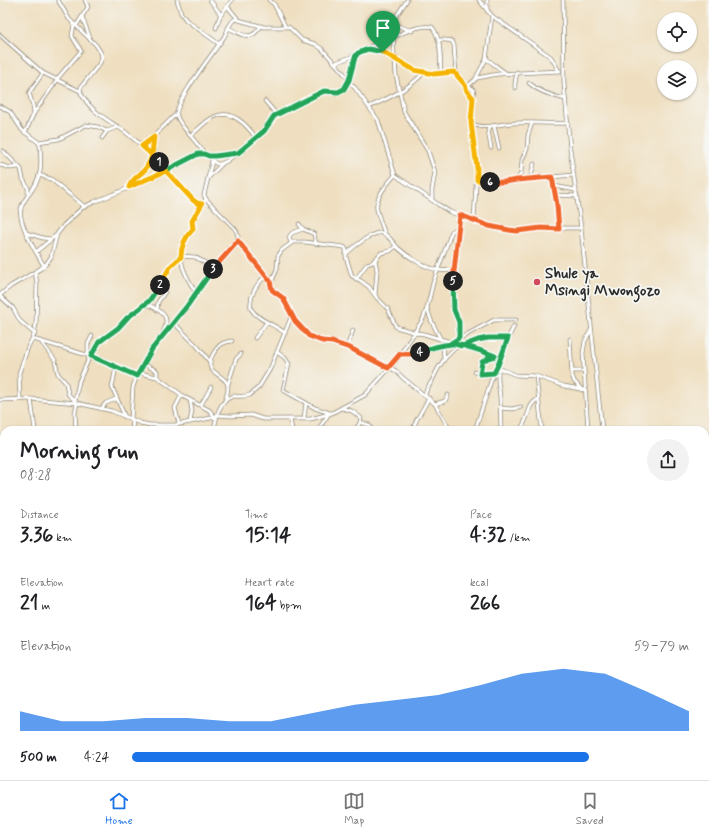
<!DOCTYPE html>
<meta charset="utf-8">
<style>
:root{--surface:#fff;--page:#f2f2f2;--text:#202124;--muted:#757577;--line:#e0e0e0;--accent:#1a73e8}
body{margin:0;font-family:Mynerve,sans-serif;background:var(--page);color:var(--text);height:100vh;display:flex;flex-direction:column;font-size:15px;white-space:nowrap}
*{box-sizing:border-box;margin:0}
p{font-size:13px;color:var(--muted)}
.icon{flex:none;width:22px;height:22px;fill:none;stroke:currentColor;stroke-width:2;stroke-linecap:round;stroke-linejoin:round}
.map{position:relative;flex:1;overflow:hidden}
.drawer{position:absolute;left:0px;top:426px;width:709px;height:354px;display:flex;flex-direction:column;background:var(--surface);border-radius:12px 12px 0 0;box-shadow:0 1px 3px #0004}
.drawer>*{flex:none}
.fabs{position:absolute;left:657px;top:12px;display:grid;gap:8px}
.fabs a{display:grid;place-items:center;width:40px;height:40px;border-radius:50%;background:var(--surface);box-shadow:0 1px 3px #0004;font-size:20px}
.pin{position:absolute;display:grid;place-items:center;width:34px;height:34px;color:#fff;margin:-41px -17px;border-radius:50% 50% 50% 0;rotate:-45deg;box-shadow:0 0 4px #0007}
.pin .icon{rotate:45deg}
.km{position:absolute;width:20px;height:20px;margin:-10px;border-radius:50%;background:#222;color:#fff;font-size:11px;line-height:20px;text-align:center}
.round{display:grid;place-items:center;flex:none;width:42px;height:42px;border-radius:21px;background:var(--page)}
.head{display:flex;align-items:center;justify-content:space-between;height:68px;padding:0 20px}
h1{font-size:22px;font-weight:800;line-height:30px}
.stats{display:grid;grid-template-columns:repeat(3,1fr);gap:6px;height:68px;padding:4px 20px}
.stats div{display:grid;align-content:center}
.stats b{font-size:20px;font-weight:800}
.stats small{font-size:11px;font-weight:400}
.stats p{font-size:11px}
.chart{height:112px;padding:8px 20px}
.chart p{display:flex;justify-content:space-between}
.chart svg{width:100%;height:72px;margin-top:4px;fill:var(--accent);opacity:.7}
ul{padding:0 20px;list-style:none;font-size:13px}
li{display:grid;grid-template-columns:64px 48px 1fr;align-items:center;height:30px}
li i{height:10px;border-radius:5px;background:var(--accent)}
.tab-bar{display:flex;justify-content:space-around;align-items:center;height:56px;border-top:1px solid var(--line);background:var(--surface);font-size:11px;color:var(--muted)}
.tab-bar a{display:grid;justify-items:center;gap:2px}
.tab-bar .active{color:var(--accent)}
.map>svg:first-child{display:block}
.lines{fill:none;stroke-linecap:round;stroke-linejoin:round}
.minor-casing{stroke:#8d8576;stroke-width:4.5}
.minor{stroke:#fff;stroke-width:3}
.split-1-casing{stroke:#fff;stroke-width:8}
.split-2-casing{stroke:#fff;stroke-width:8}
.split-3-casing{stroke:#fff;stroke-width:8}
.split-4-casing{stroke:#fff;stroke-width:8}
.split-5-casing{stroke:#fff;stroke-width:8}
.split-6-casing{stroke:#fff;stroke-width:8}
.split-7-casing{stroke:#fff;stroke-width:8}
.split-1{stroke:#22a559;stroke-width:5}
.split-2{stroke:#f5b400;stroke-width:5}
.split-3{stroke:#22a559;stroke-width:5}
.split-4{stroke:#f0652b;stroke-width:5}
.split-5{stroke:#22a559;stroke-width:5}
.split-6{stroke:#f0652b;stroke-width:5}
.split-7{stroke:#f5b400;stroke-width:5}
.poi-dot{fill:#d1495b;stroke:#f6f6f2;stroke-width:1.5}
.labels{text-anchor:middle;stroke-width:3.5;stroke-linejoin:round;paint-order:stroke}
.poi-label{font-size:15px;font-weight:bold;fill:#2b2b2b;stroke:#f6f6f2;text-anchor:start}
</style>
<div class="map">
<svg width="709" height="780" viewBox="0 0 709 780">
<rect width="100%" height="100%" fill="#f6f6f2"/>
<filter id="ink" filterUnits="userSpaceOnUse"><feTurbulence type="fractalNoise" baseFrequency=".025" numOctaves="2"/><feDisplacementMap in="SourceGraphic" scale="8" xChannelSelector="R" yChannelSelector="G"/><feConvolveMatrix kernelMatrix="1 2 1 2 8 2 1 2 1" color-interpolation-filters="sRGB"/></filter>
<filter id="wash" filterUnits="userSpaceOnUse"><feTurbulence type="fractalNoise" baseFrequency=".012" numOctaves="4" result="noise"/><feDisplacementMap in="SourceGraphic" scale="16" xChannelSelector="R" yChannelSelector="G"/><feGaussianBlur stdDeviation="0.9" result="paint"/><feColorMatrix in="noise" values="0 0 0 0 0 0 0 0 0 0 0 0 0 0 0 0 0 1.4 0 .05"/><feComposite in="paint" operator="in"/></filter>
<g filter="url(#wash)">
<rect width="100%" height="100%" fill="#efdfc0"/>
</g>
<g filter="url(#ink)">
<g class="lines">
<defs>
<g id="minor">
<path d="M58 0 69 19 96 45 101 53 102 58 100 63 81 87C80 91 81 95 84 98 93 113 110 121 124 131 139 143 155 156 167 170"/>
<path d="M177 0 181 13 186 20 219 44"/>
<path d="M210 0 221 15"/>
<path d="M269 0 274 4 285 26"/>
<path d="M479 0 492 16 551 57 559 71"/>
<path d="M487 0V11"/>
<path d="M563 0 564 84 570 149 581 228 602 430"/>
<path d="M227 6 238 19"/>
<path d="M82 17 89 35 90 40"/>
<path d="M393 24 394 57"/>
<path d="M393 24 412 31"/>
<path d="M76 26 88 7 85 0"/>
<path d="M216 28 220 16 232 0"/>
<path d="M228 28C243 34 250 43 261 26"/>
<path d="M0 35 43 73 80 91"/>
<path d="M438 40H446L452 41 454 45 456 74"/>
<path d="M379 42C394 39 417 23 432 27 442 39 440 59 441 74"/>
<path d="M368 49 388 54 414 70 434 74 454 72 463 83 473 89 474 93 471 123 477 168 474 220"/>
<path d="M395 58 396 75 404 112 428 151 435 172 432 190V200"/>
<path d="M486 59C491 61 500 70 506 73"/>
<path d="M335 63 356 55"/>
<path d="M476 78 486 59 492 16"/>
<path d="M57 79 81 51 72 36 74 24"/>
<path d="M348 81 355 88 378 120 395 175 439 205 450 212 489 226 509 230 517 231 541 228H581"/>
<path d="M529 83C539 92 552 96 565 99"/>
<path d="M465 85 467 91 473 98"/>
<path d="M468 86 477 78 498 74 560 71"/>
<path d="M515 88V83L517 72"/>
<path d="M265 101 277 115"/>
<path d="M0 106 10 112 22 130 38 142 40 145C41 164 43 173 32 190 28 196 22 202 21 209 17 222 37 254 44 266"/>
<path d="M369 107C388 98 410 89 424 72"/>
<path d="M34 113 33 106 29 93 43 73"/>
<path d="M471 123C484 131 500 123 514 123 532 122 549 124 568 123"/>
<path d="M494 126 499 148"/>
<path d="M490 127 488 130 491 148"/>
<path d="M25 133 34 113 58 79"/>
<path d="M191 135C198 130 205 121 214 117 231 108 247 125 256 138"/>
<path d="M102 138 107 131 118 127"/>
<path d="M38 142 59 139 86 125 98 127 107 131"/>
<path d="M142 147 154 137"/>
<path d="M3 151 21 169 23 179 28 188V195"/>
<path d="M204 153C198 143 179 125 177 116 173 103 215 51 224 37 228 30 229 23 235 19L264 27H289L302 40 315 44 322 49 349 79"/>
<path d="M153 156 155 135 176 114"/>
<path d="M209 156 236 153"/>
<path d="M0 165 11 168 18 167"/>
<path d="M166 171 193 200 197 203 202 204"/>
<path d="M39 175 51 179 85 207"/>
<path d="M552 177 557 205 559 229"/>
<path d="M208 178 223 163"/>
<path d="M530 179 534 164"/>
<path d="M477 180 504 183 517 180 574 175"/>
<path d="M517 180 521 173 522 160 527 149 528 135 532 123"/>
<path d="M554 186 576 190"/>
<path d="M129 187 131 182 146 168 152 155"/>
<path d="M555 195 577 196"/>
<path d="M299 224 303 229 314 234 316 244"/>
<path d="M26 233 43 238 51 239"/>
<path d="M385 234C382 226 379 218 377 210 374 198 388 183 395 175"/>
<path d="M238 241 270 281 272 290 283 298 295 321 309 336 322 341 332 342 350 348 389 368"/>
<path d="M291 243 289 237 292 233 303 229"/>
<path d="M36 252 55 236"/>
<path d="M346 254C352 248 373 231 382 233 389 235 394 244 398 248 408 257 425 268 438 270 443 271 449 270 454 270"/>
<path d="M181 256 195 257 214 268"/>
<path d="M266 276C256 284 249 296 251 309 259 321 274 324 285 333"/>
<path d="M356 279 367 264 373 262 381 253 390 251 396 246"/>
<path d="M271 283 277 269 278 256 282 250 293 242H305L344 247 346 249V257L352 276 361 281 369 287 377 298 388 309 396 327 417 333"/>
<path d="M196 293C188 279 176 262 183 244 185 239 191 232 193 229 194 225 191 223 193 220 196 212 201 206 206 199"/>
<path d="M0 295 11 286 40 269 46 264 51 257 57 234 64 225 82 208 94 202 156 177 198 154H207L214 162 217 164H220L227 161 264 131 273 116 324 91 335 93 341 91 348 81 356 56C362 49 372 47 379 42L407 0"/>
<path d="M375 295 377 271 375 259"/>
<path d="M0 296 13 308 20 321 35 334"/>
<path d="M146 304C152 306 165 312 166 320 167 325 163 332 162 336"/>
<path d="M427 308 431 320 441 340"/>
<path d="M157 310 158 302 165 292"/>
<path d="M174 323 198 347 210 362"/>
<path d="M414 333 423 319 427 308 433 283 450 236 452 231 459 228"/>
<path d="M255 338 267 322"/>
<path d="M459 338V322L454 310 452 295 454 264 460 215"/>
<path d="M33 339 90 356 137 376"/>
<path d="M570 339 572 375 574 381 582 390"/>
<path d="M42 343 55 360 58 374 66 383 68 394 75 401"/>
<path d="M451 343 494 320H516"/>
<path d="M443 346 444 359"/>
<path d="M462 346C478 339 491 338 508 338"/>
<path d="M347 347 353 330"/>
<path d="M277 352 285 358 289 364 283 390 315 408 330 413"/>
<path d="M400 354H410L452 344"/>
<path d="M88 355V344L92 336"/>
<path d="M91 356 99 342 118 328 127 318 149 301 170 267 181 257"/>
<path d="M144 364 157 371V377"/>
<path d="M116 367 112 387 125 417"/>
<path d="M389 367 396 371 403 378 435 404 450 430"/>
<path d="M498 368 516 375 536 376 564 386 585 390"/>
<path d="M572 371H583"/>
<path d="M475 372 480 374 494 373"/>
<path d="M139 373 157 377 186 398 209 410 215 417"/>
<path d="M480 374 482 362 488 358 495 356"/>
<path d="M536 376 542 430"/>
<path d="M228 384 236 359 241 354"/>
<path d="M425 395C426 389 429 386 432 381 439 365 445 356 459 345"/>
<path d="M20 399 19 373 28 347 34 335 36 324 37 283 35 272"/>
<path d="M31 399 35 430"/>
<path d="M0 400 31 399 77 403 112 411 140 423 150 425H175L216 417"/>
<path d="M75 401 79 381 90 356"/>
<path d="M225 401C226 396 230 389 227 383 221 372 200 373 215 351 220 344 223 342 232 341"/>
<path d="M435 404 445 401 448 395"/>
<path d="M201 405 211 387"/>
<path d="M342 408 352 411 361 418 360 423 355 430"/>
<path d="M501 408 512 409 521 407"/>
<path d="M101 409 106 403 116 399"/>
<path d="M217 415 231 416 251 415 263 419H311L332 413 365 395 395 362 413 335 417 333 424 334 493 355 497 358 499 362"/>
<path d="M304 418 306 403"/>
<path d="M131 419 133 387 136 378 151 349 187 306 209 274 237 244 238 236 236 230 206 199 204 195 212 161"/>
<path d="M290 419 292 430"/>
<path d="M190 422 192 411 190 400"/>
<path d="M360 422 369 425 372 430"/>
<path d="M179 424 175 408 181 396"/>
<path d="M158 425 163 430"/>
<path d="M76 430 75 413 77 403"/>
<path d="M132 430 133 420"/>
<path d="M214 430C216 418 219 399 234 396 240 396 245 397 250 395L259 387 270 369 292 315"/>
<path d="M318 430 328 415"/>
<path d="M413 430 416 421 429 398"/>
<path d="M475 430 491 381 497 366"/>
<path d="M501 430 500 397 498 381V365L503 349 514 326"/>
<path d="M520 430C522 427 524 424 525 421 530 412 528 405 538 399"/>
<path d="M588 430 583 353 585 341 591 330"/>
<path d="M0 446H4"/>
<path d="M0 462H4"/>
<path d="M4 471 0 479 4 483"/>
<path d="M0 493 4 488"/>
<path d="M0 498H4"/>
<path d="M0 571 4 557"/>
<path d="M0 575 4 577"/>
<path d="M0 643H4"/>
<path d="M0 728 4 734"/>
<path d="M0 740 4 736"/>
<path d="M0 763 4 758"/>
<path d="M16 776 20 780"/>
<path d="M60 776 62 780"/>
<path d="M131 776 134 780"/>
<path d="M210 776 213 780"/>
<path d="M265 776 272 780"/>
<path d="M303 776 305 780"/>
<path d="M348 776 351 780"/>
<path d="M433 776 441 780"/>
<path d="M536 776 537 780"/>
<path d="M596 776 597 780"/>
<path d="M601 776 608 780"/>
<path d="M618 776V780"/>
<path d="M626 776 627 780"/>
<path d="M5 780 9 776"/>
<path d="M45 780V776"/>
<path d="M48 780 51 776"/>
<path d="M77 780 84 776"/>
<path d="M105 780 110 776"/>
<path d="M166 780 170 776"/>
<path d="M232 780 239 776"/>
<path d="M363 780 365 776"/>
<path d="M402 780 403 776"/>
<path d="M443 780 444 776"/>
</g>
</defs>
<use href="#minor" class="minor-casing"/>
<use href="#minor" class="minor"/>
</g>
</g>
<g class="lines" filter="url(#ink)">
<defs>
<path id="split-1" d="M159 162 167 170 198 154H204L209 156H215L238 153 264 131 274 116 324 91 338 92 344 89 349 80 355 57 358 53 368 49 383 52"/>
<path id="split-2" d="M159 162 152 156V155L142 146 154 137C152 150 154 156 146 168 141 175 131 179 129 187L166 171 193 200 197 203 202 204 192 221 193 229C185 237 181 247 181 257L170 267 160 285"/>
<path id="split-3" d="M160 285 149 301 127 318 118 328 99 342 91 356 137 376 152 349 187 306 213 269"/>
<path id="split-4" d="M213 269 238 241 270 281 272 290 283 298 295 321 309 336 322 341 332 342 350 348 388 368 400 354H410L420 352"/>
<path id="split-5" d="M420 352C430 348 441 345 452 344 459 343 488 353 495 356L488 358 482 362 480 374 494 373 498 365 508 338H488L478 340 462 346 451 343 459 338V322L454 310 453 281"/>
<path id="split-6" d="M453 281 460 215 489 226 509 230 517 231 541 228 559 229 557 205 552 177 517 180 504 182H490"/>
<path id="split-7" d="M383 52 414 70 434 74 454 72 465 85 467 91 473 98 471 123 477 168V180L490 182"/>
</defs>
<use href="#split-1" class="split-1-casing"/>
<use href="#split-2" class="split-2-casing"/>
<use href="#split-3" class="split-3-casing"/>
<use href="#split-4" class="split-4-casing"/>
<use href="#split-5" class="split-5-casing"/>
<use href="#split-6" class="split-6-casing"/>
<use href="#split-7" class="split-7-casing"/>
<use href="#split-1" class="split-1"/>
<use href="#split-2" class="split-2"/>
<use href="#split-3" class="split-3"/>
<use href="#split-4" class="split-4"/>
<use href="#split-5" class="split-5"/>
<use href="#split-6" class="split-6"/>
<use href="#split-7" class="split-7"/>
</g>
<circle class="poi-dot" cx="537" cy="282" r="4"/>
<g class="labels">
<g class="poi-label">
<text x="545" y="278">Shule ya<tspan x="545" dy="17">Msingi Mwongozo</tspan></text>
</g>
</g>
</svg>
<div class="fabs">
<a><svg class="icon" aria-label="locate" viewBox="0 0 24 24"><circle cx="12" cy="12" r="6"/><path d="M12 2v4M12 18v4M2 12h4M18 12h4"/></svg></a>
<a><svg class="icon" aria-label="layers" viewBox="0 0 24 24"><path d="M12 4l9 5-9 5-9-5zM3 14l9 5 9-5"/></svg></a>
</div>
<div class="pin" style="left:383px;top:52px;background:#1e9e55"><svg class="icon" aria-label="arrive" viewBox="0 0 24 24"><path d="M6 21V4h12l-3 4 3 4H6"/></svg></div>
<b class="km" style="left:159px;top:162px">1</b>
<b class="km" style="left:160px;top:285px">2</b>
<b class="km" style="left:213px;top:269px">3</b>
<b class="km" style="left:420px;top:352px">4</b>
<b class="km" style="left:453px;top:281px">5</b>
<b class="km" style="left:490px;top:182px">6</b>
<section class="drawer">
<div class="head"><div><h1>Morning run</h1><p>08:28</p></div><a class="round"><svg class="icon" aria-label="share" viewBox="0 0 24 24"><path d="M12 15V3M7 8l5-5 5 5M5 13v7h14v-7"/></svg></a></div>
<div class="stats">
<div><p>Distance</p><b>3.36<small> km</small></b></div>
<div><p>Time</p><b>15:14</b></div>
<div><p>Pace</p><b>4:32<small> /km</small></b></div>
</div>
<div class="stats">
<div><p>Elevation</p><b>21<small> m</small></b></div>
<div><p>Heart rate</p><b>164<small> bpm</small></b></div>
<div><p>kcal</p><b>266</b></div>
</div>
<div class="chart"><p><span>Elevation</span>59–79 m</p>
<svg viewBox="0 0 160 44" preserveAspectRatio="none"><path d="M0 44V32L10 38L20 38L30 36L40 36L50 38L60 38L70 33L80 28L90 25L100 22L110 16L120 9L130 6L140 9L150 20L160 32V44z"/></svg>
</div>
<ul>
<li><b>500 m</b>4:24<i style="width:82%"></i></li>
</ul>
</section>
</div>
<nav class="tab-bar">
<a class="active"><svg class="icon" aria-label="home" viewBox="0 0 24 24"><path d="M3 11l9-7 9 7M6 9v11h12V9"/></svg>Home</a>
<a><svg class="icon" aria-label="map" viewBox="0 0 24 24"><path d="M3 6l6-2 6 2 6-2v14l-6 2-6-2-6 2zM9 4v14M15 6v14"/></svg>Map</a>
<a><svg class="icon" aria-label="saved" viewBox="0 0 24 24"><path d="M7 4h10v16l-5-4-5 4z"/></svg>Saved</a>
</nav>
